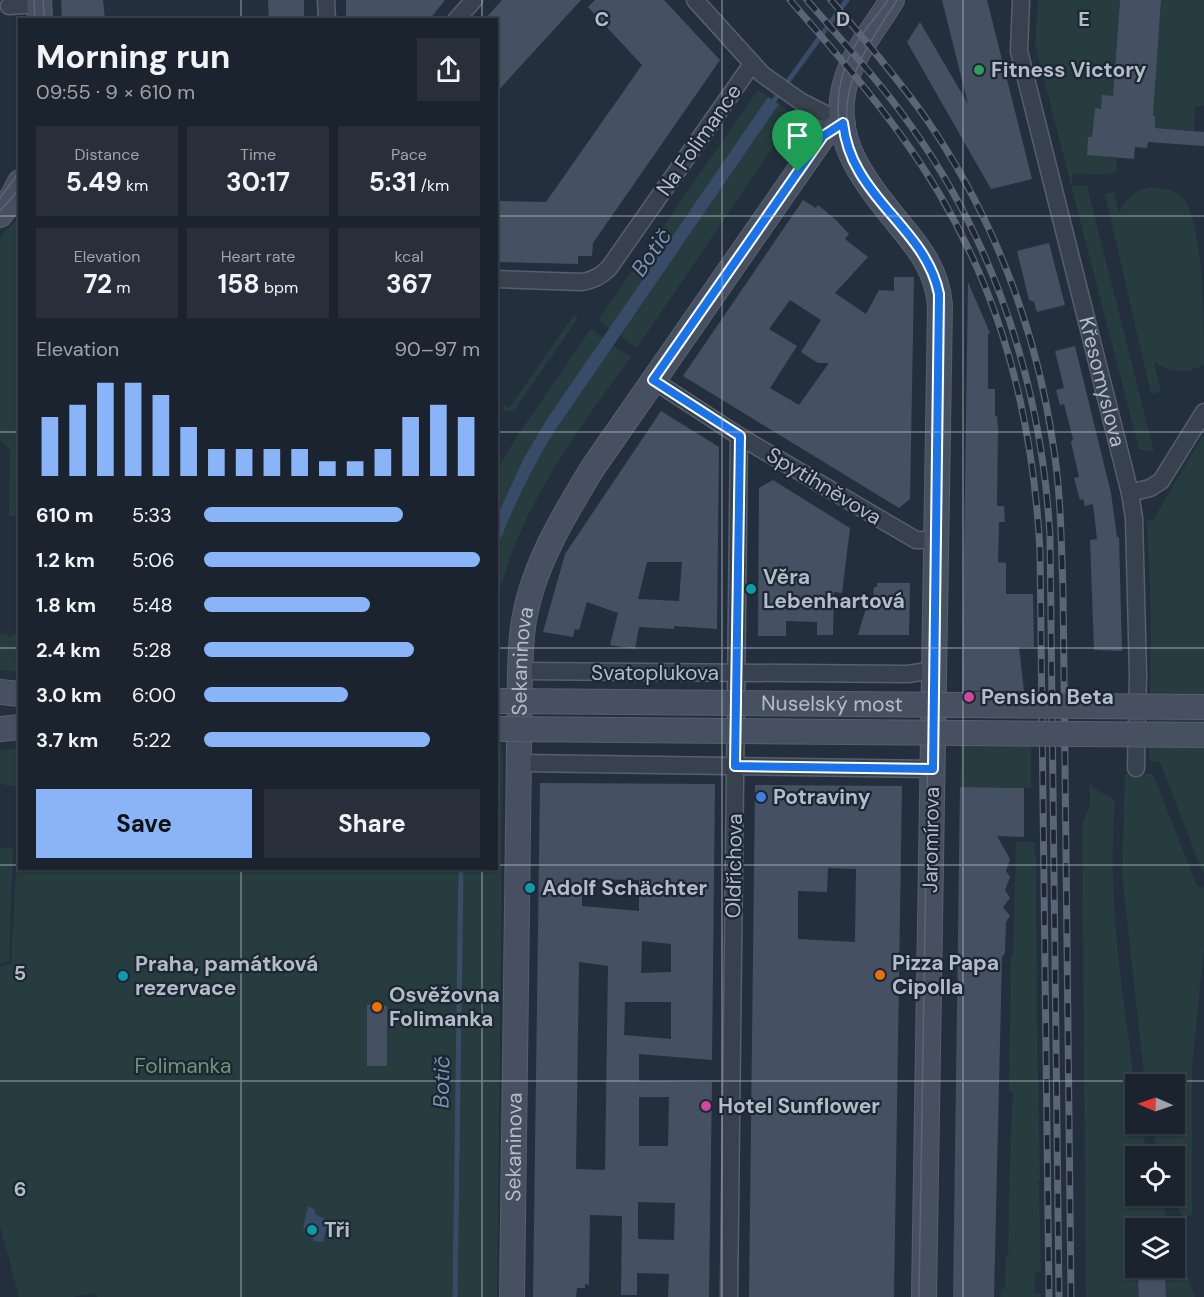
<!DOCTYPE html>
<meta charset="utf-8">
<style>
:root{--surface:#1b232e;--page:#282f3a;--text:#f1f3f6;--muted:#a0a4aa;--line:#39404a;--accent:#8ab4f8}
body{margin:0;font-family:"DM Sans",sans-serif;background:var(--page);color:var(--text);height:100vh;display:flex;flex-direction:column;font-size:22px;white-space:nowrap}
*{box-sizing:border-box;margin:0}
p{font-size:20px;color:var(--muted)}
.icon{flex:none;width:33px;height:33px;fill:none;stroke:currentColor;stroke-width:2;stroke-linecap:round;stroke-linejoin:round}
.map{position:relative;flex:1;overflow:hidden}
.side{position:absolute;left:18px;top:18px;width:480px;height:852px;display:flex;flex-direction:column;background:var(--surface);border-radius:0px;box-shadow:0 2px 4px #0004,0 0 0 2px var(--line)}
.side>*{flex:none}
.needle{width:39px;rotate:272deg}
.buttons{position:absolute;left:1125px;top:1074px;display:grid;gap:12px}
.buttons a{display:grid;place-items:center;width:60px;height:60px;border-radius:0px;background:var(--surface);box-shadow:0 2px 4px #0004,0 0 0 2px var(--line);font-size:30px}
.pin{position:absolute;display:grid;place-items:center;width:51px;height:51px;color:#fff;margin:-62px -26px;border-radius:50% 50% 50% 0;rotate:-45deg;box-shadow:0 0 6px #0007}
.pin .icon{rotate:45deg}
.round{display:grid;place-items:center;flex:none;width:63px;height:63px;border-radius:0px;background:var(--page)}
.summary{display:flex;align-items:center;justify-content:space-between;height:102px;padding:0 18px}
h1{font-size:33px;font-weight:700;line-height:45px}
.metrics{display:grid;grid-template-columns:repeat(3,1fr);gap:9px;height:102px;padding:6px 18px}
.metrics div{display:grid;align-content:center;border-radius:0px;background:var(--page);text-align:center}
.metrics b{font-size:26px;font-weight:700}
.metrics small{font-size:16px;font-weight:400}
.metrics p{font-size:16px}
.chart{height:168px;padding:12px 18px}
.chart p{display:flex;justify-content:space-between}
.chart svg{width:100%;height:108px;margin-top:6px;stroke:var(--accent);stroke-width:6}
.action{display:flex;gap:12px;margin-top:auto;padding:12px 18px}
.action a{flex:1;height:69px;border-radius:0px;background:var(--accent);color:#111;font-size:24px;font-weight:700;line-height:69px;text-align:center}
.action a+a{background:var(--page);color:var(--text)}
ul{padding:0 18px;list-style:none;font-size:20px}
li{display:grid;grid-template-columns:96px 72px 1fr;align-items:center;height:45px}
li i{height:15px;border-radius:8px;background:var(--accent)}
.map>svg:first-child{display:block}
.green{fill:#263c3f;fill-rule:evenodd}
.water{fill:#394c67}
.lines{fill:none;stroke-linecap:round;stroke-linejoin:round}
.stream{stroke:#394c67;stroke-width:5}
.building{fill:#455162;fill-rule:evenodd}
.street-casing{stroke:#565f6c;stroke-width:19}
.secondary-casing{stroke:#565f6c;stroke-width:26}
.street{stroke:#38414e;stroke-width:16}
.secondary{stroke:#465061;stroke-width:24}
.tram{stroke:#5a6575;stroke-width:1.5}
.rail-casing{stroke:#5a6575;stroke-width:7}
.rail{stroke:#1d2633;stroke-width:4.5;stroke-dasharray:14;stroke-linecap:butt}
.secondary-bridge-casing{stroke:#565f6c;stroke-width:26;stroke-linecap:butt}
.secondary-bridge{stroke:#465061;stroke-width:24}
.route-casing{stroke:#fff;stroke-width:12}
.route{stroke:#1a73e8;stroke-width:8}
.grid{fill:none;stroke:#b4bcc9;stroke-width:1.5;stroke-opacity:0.55}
.leisure-dot{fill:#2e9e5b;stroke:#1d2633;stroke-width:2}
.culture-dot{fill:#0f9aa8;stroke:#1d2633;stroke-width:2}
.hotel-dot{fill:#d1479c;stroke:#1d2633;stroke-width:2}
.shop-dot{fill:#3f7fe0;stroke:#1d2633;stroke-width:2}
.food-dot{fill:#e8710a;stroke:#1d2633;stroke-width:2}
.labels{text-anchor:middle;stroke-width:4.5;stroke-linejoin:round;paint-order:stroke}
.poi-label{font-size:21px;font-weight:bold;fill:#b4bcc9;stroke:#1d2633;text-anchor:start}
.street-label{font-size:21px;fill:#b4bcc9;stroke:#1d2633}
.park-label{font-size:21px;fill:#6b9a76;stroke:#1d2633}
.water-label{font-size:22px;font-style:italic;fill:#7c92b1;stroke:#1d2633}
.grid-label{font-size:20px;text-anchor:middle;font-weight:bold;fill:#b4bcc9;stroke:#1d2633;stroke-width:4.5;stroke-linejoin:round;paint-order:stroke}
</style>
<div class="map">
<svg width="1204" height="1297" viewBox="0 0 1204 1297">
<rect width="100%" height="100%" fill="#242f3e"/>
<g class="green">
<path d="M1038 0H1120L1113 96 1101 109H1095L1092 137H1088L1087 154 1110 155V158H1117L1116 173 1097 175 1073 173 1072 185 1087 186 1154 452 1139 449 1035 45Z"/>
<path d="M1161 0H1204V106H1195L1194 131 1155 128V117L1153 116Z"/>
<path d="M758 90 768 97 610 329 598 320Z"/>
<path d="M779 104 791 113V120L637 348 620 336Z"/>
<path d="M1150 187C1163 188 1175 190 1184 199 1204 227 1204 326 1204 364 1187 375 1170 373 1154 362L1161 391 1151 394 1105 194 1114 192 1119 213C1126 199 1133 191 1150 187Z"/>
<path d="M19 217 20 516H9L10 450 0 439V237Z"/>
<path d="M574 315 578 318 514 411 506 412 502 406 505 405 509 408Z"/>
<path d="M591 329 604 338 545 422 523 460 497 516V471L515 439Z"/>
<path d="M613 345 631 357C576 433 517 510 497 603V548L513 506 533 466 554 432Z"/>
<path d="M1204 434V872L1202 871 1160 762 1149 761 1151 615 1147 521 1153 520Z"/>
<path d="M0 634H5L10 638 13 634H19V672L0 670Z"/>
<path d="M497 716 503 759 497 1297H97L95 1293 73 1297H19L0 1226V967L11 964 19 814 20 868H496ZM377 1004 387 1006V1065H367Z"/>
<path d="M962 720 1031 722V788L960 787Z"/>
<path d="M18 748 17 786H7L3 783 0 784V750Z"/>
<path d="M1125 774H1153L1197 886 1204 888V947L1192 1066V1215L1182 1217 1174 1196V1156H1160L1150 1124H1174V1084H1145L1122 874Z"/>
<path d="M1090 782 1093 788 1115 800C1110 858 1114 915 1120 973 1126 1024 1135 1073 1136 1124H1140L1148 1156H1136V1196H1160L1170 1228H1136V1268L1139 1297H1086L1082 826 1090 805Z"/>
<path d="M1016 842H1035L1034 853 1036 856 1037 1016 1035 1020H1037L1040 1181H1038L1037 1184 1039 1185 1041 1272 1035 1273V1293H1041V1297H1000L1001 1289H1005L1006 1256 1008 1255 1010 1156 1013 1092 1009 1091 1011 955H1013Z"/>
<path d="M0 848H13L9 961 0 963Z"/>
<path d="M1175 1240 1195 1297H1166L1165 1272 1167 1268H1174Z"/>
</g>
<g class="water">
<path d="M768 97 779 104 554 432C531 469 513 507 497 548V516L523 460 545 422Z"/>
<path d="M308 1206 315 1210V1214L328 1221 323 1242 313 1241 314 1235 306 1234 308 1229 303 1228Z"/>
</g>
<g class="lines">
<g class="stream">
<path d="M770 106 847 0"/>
<path d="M455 1297 461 868"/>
</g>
</g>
<g class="building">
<path d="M61 0H103L105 20H62Z"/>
<path d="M268 0H304V20H269Z"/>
<path d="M346 0H445L429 20H346Z"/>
<path d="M502 0H581L496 93V20H484Z"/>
<path d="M595 0H664L720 60 593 243 592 256H578V264L496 262V201L546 202 642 65 588 7Z"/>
<path d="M942 0H987L1032 179 991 189 907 42 920 22 968 104Z"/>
<path d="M1120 0H1161L1153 116H1155V128L1204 132V146L1148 142 1147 148 1135 147 1134 159 1087 155 1088 137H1092L1095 108 1101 109 1102 95 1113 96Z"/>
<path d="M803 200 816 208 818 205 836 220 849 234 845 239 868 257 835 293 866 314 879 290 894 291V277H914L910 499 899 508 683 376ZM790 300 821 320 801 352 818 363H829L799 405 770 388 797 346 769 329Z"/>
<path d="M1049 243 1065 305 1037 312 1034 302 1029 300 1017 251Z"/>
<path d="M968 282 990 333 988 334V389H995V416H997L998 428 997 506H1004L1005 522H999L998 562 1006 563V594H1033L1034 647H1019L1024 691H962Z"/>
<path d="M1075 346 1111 493 1117 537H1119L1122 651 1094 650 1090 540 1097 539 1093 504 1085 506 1083 499 1080 500 1074 478 1079 477 1071 442 1073 439 1064 404 1060 405 1056 390 1064 388 1055 351Z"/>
<path d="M661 411 719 447 717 629 674 626V629L639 627 635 649 610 645 618 613 587 602 579 630 575 629 573 637 543 632 565 554ZM647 562H682L679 601 638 599Z"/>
<path d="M773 480 850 528 842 593 834 592 833 635H817V622L786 621V636H758L759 488Z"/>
<path d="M877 583H910L909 635H858L866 608V600H873L874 587H877Z"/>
<path d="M540 783 715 784 712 1060 639 1054V1081L712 1082 709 1297H668L669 1274 637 1273V1295H621L622 1216 590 1215 589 1285 585 1284V1288H577L576 1297H533ZM582 879 639 880V911L582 906ZM642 941 671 944V972L641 973ZM579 962 608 966 605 1170 576 1169ZM625 1002H671V1039L624 1035ZM639 1097H669L668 1146H639ZM638 1202 675 1203 674 1240 638 1239Z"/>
<path d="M755 785 902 786 894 1297H749ZM828 868 856 869 855 942 798 939V891L827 892Z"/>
<path d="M960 787 1024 788V837L997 836 1010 859 1006 871 1010 877 1005 890 1010 898 1003 907 1010 916 1006 922 1005 953 1002 957 994 1297H953Z"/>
<path d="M377 1004 387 1006V1066H367V1005Z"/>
<path d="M1137 1268H1165L1166 1297H1139Z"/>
</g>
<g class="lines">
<defs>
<g id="street">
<path d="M326 0 327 20"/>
<path d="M695 0 762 74 800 101 843 123"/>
<path id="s1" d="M1021 0 1019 51 1130 493 1134 518 1138 675 1136 768"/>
<path d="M9 6 39 4"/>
<path d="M456 20 474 0"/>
<path d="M496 279 582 282C594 280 601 276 609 268L752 64"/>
<path d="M653 380 739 436 916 540H932L936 543"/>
<path d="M1130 493 1150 488 1161 481 1204 412"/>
<path d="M520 671 908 674 934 670"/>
<path d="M520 763 933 769"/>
<path d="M729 1297 739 436"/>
</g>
<g id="secondary">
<path d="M39 0 40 20"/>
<path d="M892 0C879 22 861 43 851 67 823 131 861 177 899 224 920 249 937 271 940 305L924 1297"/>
<path d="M0 215 7 206 20 182"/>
<path d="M0 692 20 694"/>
<path d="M0 729 20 727"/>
<path id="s2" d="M512 1297 520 671C521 652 521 633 525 615 535 563 564 515 592 469L823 136 843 123"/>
</g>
</defs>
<use href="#street" class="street-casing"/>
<use href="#secondary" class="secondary-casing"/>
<use href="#street" class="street"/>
<use href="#secondary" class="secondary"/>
<g class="tram">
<path d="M34 0 35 20"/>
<path d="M43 0 45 20"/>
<path d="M888 0C875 19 858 36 849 57 828 103 839 157 869 196 899 235 930 255 935 308L919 1297"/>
<path d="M897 0C865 50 827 99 858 161 871 185 891 206 908 227 928 251 942 272 945 305L941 547"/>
<path d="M0 198 20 171"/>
<path d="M0 211 20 188"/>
</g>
<defs>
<g id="rail">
<path d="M790 0C828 44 866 87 900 134 992 260 1032 397 1040 551L1049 1297"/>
<path d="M807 0C842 41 880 82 911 126 997 247 1042 389 1050 537L1059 1297"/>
<path d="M831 0C863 38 896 76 925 117 992 214 1036 327 1053 444 1061 492 1061 540 1063 589L1071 1297"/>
</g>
</defs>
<use href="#rail" class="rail-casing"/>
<use href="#rail" class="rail"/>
<defs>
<g id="secondary-bridge">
<path id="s3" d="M496 701 1204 707"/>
<path d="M496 729 1204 735"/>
</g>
</defs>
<use href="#secondary-bridge" class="secondary-bridge-casing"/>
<use href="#secondary-bridge" class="secondary-bridge"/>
</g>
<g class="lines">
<defs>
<path id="route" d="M843 123C845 140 850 156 859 171 883 214 929 243 939 294L933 769 735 766 740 436 653 380 823 136Z"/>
</defs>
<use href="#route" class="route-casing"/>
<use href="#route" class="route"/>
</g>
<path class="grid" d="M241 0V20M482 0V20M722 0V1297M963 0V1297M0 216H20M496 216H1204M0 432H20M496 432H1204M0 648H20M496 648H1204M0 865H20M496 865H1204M241 868V1297M482 868V1297M0 1081H1204"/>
<circle class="leisure-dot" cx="979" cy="70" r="6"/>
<g class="culture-dot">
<circle cx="751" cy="589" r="6"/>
<circle cx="530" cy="888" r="6"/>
<circle cx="123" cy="976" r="6"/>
<circle cx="312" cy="1230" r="6"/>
</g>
<g class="hotel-dot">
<circle cx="969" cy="697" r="6"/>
<circle cx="706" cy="1106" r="6"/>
</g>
<circle class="shop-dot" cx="761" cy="797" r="6"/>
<g class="food-dot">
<circle cx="880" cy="975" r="6"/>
<circle cx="377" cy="1007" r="6"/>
</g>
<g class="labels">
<g class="poi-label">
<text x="991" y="77">Fitness Victory</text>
<text x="763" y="584">Věra<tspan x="763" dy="24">Lebenhartová</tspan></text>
<text x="981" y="704">Pension Beta</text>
<text x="773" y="804">Potraviny</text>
<text x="542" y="895">Adolf Schӓchter</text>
<text x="892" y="970">Pizza Papa<tspan x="892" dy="24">Cipolla</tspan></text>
<text x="135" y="971">Praha, památková<tspan x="135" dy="24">rezervace</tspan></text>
<text x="389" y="1002">Osvěžovna<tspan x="389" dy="24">Folimanka</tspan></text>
<text x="718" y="1113">Hotel Sunflower</text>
<text x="324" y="1237">Tři</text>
</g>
<g class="street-label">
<text transform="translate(699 140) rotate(-55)" y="7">Na Folimance</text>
<text dy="7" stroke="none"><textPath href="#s1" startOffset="392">Křesomyslova</textPath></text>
<text transform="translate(824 486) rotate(31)" y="7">Spytihněvova</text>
<text dy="7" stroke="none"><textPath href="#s2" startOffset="636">Sekaninova</textPath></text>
<text x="655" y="680">Svatoplukova</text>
<text dy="7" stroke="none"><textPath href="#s3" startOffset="336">Nuselský most</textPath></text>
<text transform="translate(931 840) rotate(-89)" y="7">Jaromírova</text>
<text transform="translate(734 866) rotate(-89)" y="7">Oldřichova</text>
<text dy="7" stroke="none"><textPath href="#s2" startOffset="150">Sekaninova</textPath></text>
</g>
<g class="park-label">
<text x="183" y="1073">Folimanka</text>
</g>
<g class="water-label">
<text transform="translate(651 252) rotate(-55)" y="8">Botič</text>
<text transform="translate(441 1082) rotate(-89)" y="8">Botič</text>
</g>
</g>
<g class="grid-label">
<text x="602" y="26">C</text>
<text x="843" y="26">D</text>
<text x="1084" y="26">E</text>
<text x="20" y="980">5</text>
<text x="20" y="1196">6</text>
</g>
</svg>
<div class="buttons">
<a><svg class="needle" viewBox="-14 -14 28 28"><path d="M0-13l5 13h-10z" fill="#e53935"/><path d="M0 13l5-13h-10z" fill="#a0a4aa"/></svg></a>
<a><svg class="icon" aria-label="locate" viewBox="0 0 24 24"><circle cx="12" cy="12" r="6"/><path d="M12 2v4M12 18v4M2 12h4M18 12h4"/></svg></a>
<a><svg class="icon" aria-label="layers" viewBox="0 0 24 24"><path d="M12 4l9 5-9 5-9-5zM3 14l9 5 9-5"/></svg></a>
</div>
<div class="pin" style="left:798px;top:172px;background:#1e9e55"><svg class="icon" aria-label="arrive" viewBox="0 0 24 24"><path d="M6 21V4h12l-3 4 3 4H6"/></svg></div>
<section class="side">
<div class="summary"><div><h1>Morning run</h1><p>09:55 · 9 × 610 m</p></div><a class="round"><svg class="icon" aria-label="share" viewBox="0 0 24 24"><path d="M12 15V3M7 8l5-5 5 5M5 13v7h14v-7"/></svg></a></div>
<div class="metrics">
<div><p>Distance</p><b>5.49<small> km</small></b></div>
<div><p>Time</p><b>30:17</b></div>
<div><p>Pace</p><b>5:31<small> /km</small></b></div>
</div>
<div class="metrics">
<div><p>Elevation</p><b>72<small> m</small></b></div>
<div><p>Heart rate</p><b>158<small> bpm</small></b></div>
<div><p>kcal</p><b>367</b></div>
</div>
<div class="chart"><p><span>Elevation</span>90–97 m</p>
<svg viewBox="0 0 160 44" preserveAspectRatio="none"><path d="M5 44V20M15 44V15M25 44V6M35 44V6M45 44V11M55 44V24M65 44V33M75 44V33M85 44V33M95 44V33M105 44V38M115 44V38M125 44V33M135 44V20M145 44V15M155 44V20"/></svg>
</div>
<ul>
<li><b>610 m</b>5:33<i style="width:72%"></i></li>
<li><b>1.2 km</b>5:06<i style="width:100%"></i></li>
<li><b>1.8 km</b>5:48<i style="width:60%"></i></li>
<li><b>2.4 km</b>5:28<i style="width:76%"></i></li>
<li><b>3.0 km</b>6:00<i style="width:52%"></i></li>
<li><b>3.7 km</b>5:22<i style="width:82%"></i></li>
</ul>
<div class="action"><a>Save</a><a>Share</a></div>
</section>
</div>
